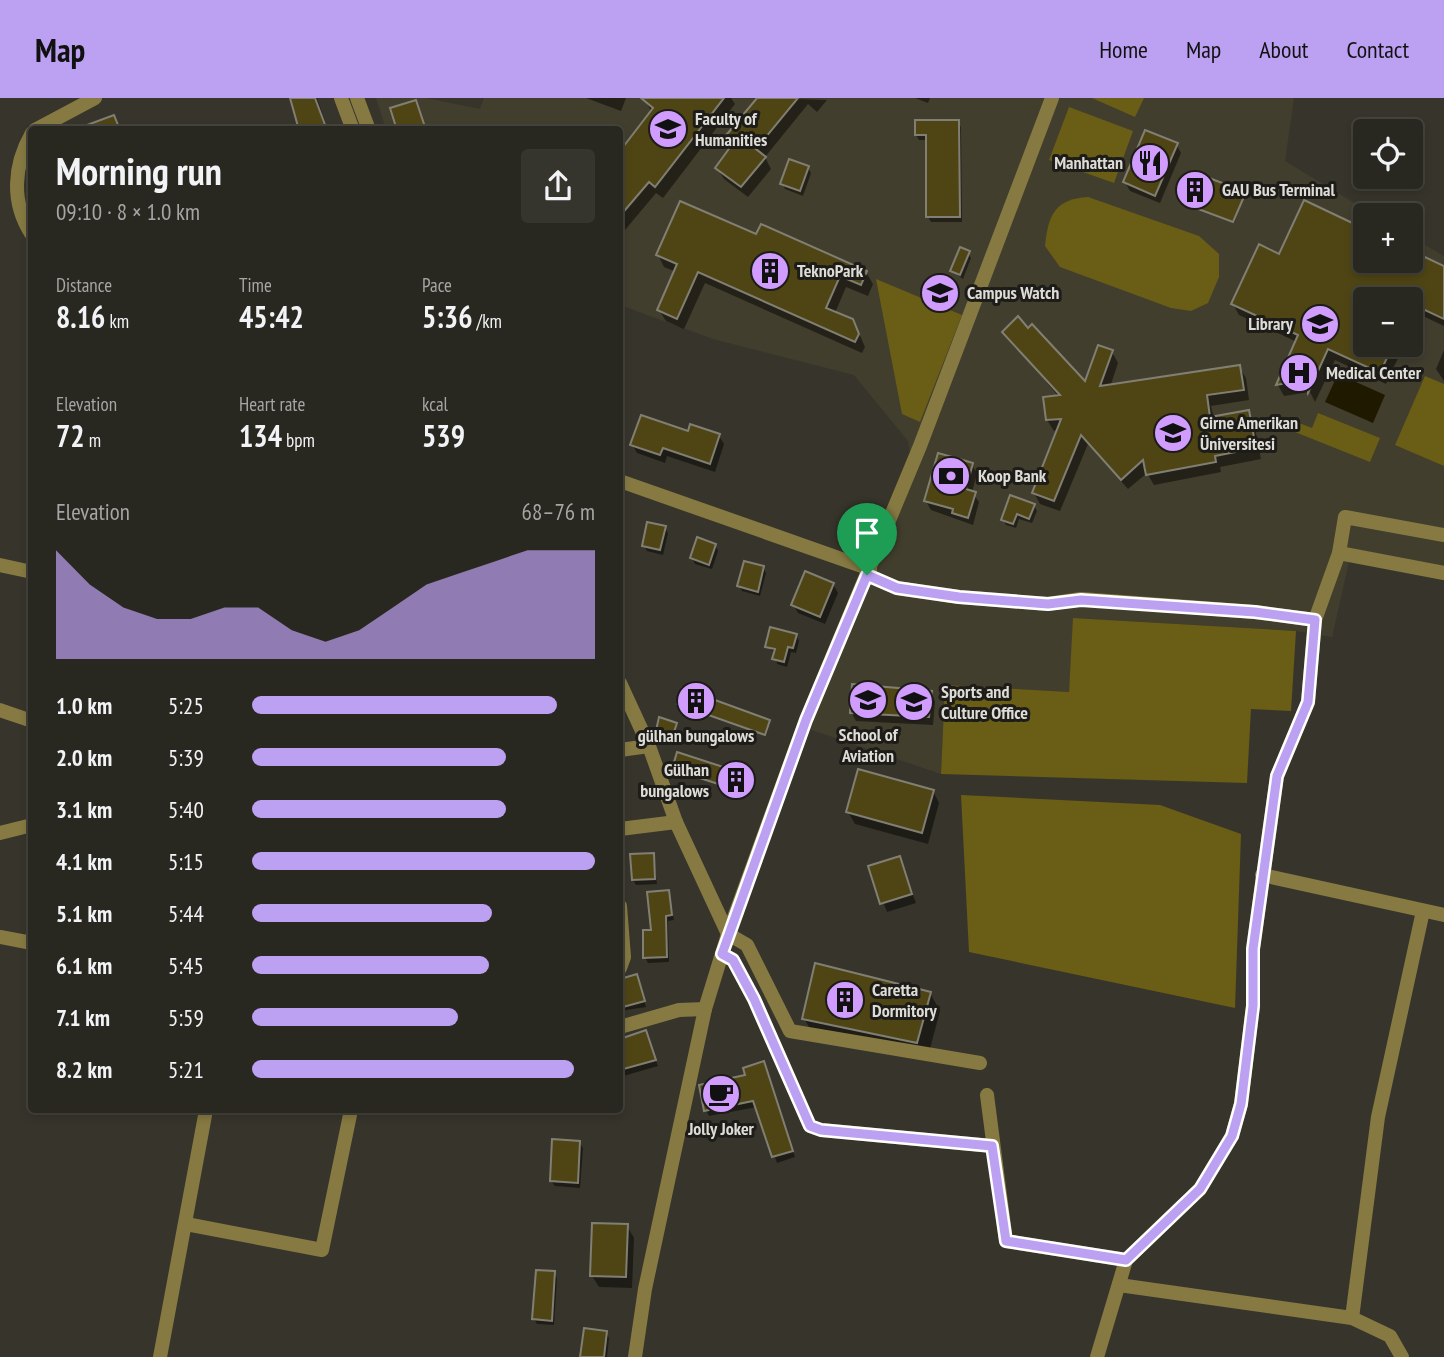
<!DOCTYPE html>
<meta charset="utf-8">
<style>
:root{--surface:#292820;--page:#35342d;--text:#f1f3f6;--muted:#a5a6a5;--line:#45443e;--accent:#bca0f2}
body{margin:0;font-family:"PT Sans Narrow",sans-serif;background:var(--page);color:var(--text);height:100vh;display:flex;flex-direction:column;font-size:26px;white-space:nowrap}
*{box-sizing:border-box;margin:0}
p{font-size:23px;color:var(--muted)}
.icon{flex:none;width:38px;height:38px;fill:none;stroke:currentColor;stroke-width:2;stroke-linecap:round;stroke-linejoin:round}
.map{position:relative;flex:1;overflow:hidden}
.sheet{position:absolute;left:28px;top:28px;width:595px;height:987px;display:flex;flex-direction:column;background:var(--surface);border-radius:7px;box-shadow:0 4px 10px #0003,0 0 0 2px var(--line)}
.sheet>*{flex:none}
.fabs{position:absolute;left:1353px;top:21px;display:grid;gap:14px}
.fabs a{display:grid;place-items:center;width:70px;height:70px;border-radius:7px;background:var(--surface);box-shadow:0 4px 10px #0003,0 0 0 2px var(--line);font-size:35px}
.pin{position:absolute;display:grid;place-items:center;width:60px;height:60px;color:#fff;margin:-72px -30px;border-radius:50% 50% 50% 0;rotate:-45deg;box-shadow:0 0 7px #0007}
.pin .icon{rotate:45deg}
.round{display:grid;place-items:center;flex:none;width:74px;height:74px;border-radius:7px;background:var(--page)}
.headline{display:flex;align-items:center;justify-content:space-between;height:119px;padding:0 28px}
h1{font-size:38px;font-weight:600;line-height:52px}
.metrics{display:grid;grid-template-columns:repeat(3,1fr);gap:10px;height:119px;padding:7px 28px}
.metrics div{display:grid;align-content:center}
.metrics b{font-size:30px;font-weight:600}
.metrics small{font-size:19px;font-weight:400}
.metrics p{font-size:19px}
.chart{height:196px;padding:14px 28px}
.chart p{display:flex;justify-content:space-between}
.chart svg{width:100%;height:126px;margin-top:7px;fill:var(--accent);opacity:.7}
ul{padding:0 28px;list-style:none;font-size:23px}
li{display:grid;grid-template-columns:112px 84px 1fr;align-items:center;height:52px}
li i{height:18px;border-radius:9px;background:var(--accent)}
header{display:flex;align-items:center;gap:42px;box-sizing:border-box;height:98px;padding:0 35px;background:var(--accent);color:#111}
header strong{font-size:33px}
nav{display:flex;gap:38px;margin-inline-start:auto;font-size:24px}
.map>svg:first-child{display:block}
.built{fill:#423e2e;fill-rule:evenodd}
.green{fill:#6a5d16}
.water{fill:#1f1900}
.shadow{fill:#0007}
.building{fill:#4f4514;stroke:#817f74;stroke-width:2}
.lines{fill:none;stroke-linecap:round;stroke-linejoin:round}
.minor{stroke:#867a42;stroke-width:14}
.tertiary{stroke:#867a42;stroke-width:14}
.route-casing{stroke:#fff;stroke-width:14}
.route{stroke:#bca0f2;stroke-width:9}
.labels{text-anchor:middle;stroke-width:6;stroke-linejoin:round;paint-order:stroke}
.poi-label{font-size:18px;font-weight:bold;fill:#dddcd6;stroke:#1d1c18;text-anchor:start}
</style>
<header>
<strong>Map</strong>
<nav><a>Home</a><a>Map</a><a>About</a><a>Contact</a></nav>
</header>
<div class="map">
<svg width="1444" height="1259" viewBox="0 0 1444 1259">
<rect width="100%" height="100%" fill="#37352b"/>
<path class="built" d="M376 0H426L480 11 484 0H1294L1285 63 1374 117H1365V163H1410L1411 139 1444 158V470L1351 455 1332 539 1296 533 1074 520 1069 594 945 587 941 676 800 628 910 356 908 343 854 277 713 241 620 207V32L386 31ZM1365 201H1410V247H1365Z"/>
<g class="green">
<path d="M1092 0H1144L1135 19Z"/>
<path d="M1069 9 1133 33 1114 85 1049 62Z"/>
<path d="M1088 99 1199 138 1219 156V179L1208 205 1191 213 1171 210 1060 169 1045 148C1048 117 1055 101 1088 99Z"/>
<path d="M876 181 962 217 920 324 902 316Z"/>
<path d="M1425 278 1444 286V368L1395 347Z"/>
<path d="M1318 315 1380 340 1370 364 1290 332 1294 323 1312 330Z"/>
<path d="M1073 520 1296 533 1291 613 1251 611 1247 685 941 676 945 587 1069 594Z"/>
<path d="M961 697 1160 707 1241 736 1235 910 969 854Z"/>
</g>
<path class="water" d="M1338 276 1385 297 1373 325 1325 304Z"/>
<g class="shadow">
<path d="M292 0H317L328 32H303Z"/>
<path d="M586 0H626L621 13Z"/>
<path d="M643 0H731L735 6 663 100 656 95 620 138V56L652 14Z"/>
<path d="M759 0 827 2 817 14 808 6 765 59 771 71 748 99 724 81 717 70 731 52 725 41Z"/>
<path d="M915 0H930L928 5Z"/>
<path d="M415 4 427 32H399Z"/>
<path d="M958 24 961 29 962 124H931L928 119V42H919L916 37Z"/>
<path d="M1176 46 1181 55 1160 105 1130 93 1125 84Z"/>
<path d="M808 70 811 75 803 98 785 91 782 85Z"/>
<path d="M1245 95 1234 125 1184 105Z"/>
<path d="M1365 133V163H1410L1444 170V228L1419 216 1410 234V201H1365V247H1404L1386 286 1335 262 1315 304 1310 294 1284 298 1278 287 1297 244 1239 217 1233 206 1280 158Z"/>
<path d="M757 138 866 174 873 186 868 198 846 189 835 215 859 235 865 249 862 255 705 185 684 231 666 223 659 212 676 174 664 169 658 157Z"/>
<path d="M968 155 971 160 963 181 952 173Z"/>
<path d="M949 186 952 192 944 214 936 211 933 206Z"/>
<path d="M1004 234 1085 287 1112 254 1118 265 1110 289 1239 269 1246 280 1249 302 1211 308 1214 320 1248 314 1254 325 1261 361 1220 369 1221 374 1154 387 1147 375 1128 391 1088 346 1060 413 1040 406 1034 395 1058 332 1054 333 1047 322 1059 299Z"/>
<path d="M1444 252V283L1436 271Z"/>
<path d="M689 335 719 338 724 346 715 374 667 358 665 365 637 355 632 346Z"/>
<path d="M972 367 977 375 972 394 979 404 973 427 931 412 926 403Z"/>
<path d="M1034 407 1037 413 1032 425 1019 421 1016 430 1006 427 1003 421Z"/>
<path d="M665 430 668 435 663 457 647 453 644 448Z"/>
<path d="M715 447 718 453 712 471 695 466 692 460Z"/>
<path d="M763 470 766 475 760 498 742 493 739 488Z"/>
<path d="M833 486 838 495 825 526 798 515 793 506Z"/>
<path d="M796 537 799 543 796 555 791 554 787 569 777 566 775 555 767 548Z"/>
<path d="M930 594 935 603 933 627 856 623 851 614Z"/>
<path d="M679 605 769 623 770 625 766 638Z"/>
<path d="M674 670 750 679 751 681 747 696Z"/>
<path d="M933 693 939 705 928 746 855 726 848 714Z"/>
<path d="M653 756 657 786 636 787 633 782Z"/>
<path d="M899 760 916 805 887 814 870 769Z"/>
<path d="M668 794 674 822 668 823 669 864 648 865 645 859Z"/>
<path d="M637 878 646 909 620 913V883Z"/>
<path d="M930 895 940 913 927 962 814 938 804 920Z"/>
<path d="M645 934 658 968 620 979V943Z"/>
<path d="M763 966 795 1059 777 1065 757 1009 709 1018 706 1012Z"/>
<path d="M579 1044 583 1050 580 1090 555 1088 551 1083Z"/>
<path d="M627 1128 634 1140 632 1190 599 1189 592 1178Z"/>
<path d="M554 1175 557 1180 554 1227 537 1226 534 1221Z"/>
<path d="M606 1235 609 1240 607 1259H582Z"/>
</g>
<g class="building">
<path d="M290 0H315L327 32H299Z"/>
<path d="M641 0H724L655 89 649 84 620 118V53L653 10Z"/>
<path d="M757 0H798L756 51 766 59 741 89 715 70 731 48 723 41Z"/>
<path d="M416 2 426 32H397L390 10Z"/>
<path d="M114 17 120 32H79V30Z"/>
<path d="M915 22H959L960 119H926V37H915Z"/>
<path d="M1145 32 1178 45 1155 98 1123 84Z"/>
<path d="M789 61 809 68 800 93 780 86Z"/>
<path d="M1196 75 1246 94 1233 124 1182 105Z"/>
<path d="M1304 102 1365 131V163H1410V152L1444 168V221L1410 205V201H1365V247H1393L1380 275 1328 251 1308 295 1306 282 1276 287 1298 237 1231 206 1259 146 1279 156Z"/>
<path d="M680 103 756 136 761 126 867 173 861 187 840 178 826 210 853 221 859 236 855 244 698 174 677 221 657 212 677 166 656 157Z"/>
<path d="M960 149 970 153 960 177 950 173Z"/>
<path d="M940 181 950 185 941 210 931 206Z"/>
<path d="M1018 218 1028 230 1032 226 1085 283 1098 247 1113 252 1100 288 1240 267 1244 292 1207 297 1210 319 1249 312 1256 350 1215 358 1216 364 1146 377 1143 362 1121 382 1081 337 1054 403 1032 395 1061 321 1046 322 1043 299 1060 297 1002 234Z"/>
<path d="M641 317 688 333 690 326 720 336 710 366 663 350 660 357 630 347Z"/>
<path d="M938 355 973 365 966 391 976 394 968 420 952 415 953 411 924 403Z"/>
<path d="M1010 397 1035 406 1029 421 1017 416 1013 426 1001 422Z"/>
<path d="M647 424 666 428 660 452 642 448Z"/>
<path d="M697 439 716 446 709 467 690 460Z"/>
<path d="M744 463 764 468 758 494 737 488Z"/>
<path d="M805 473 834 485 820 519 791 507Z"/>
<path d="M770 529 797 536 793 550 788 549 784 564 772 561 775 551 765 549Z"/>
<path d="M852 586 932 593 929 619 850 615Z"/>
<path d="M682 590 770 622 765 637 677 606Z"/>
<path d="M659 619 677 625 671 643 655 637Z"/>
<path d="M677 654 751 678 746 695 672 671Z"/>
<path d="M858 671 934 692 922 735 846 714Z"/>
<path d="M654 755 655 781 632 782 630 756Z"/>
<path d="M900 758 912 796 880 806 868 768Z"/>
<path d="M669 792 672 817 666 818 667 859 643 860V832H651L647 794Z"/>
<path d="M815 865 931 894 917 945 802 921Z"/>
<path d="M637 876 645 903 623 909 620 881Z"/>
<path d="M646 932 656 962 620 972V941Z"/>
<path d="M764 963 793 1053 772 1059 753 1003 704 1013 699 987 745 977 743 970Z"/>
<path d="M552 1041 580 1043 578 1085 550 1083Z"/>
<path d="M592 1125 628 1126 626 1179 590 1178Z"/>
<path d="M536 1172 555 1173 552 1223 532 1221Z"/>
<path d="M584 1230 607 1233 604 1259H580Z"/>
</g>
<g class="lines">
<g class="minor">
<path d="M341 0 353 32"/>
<path d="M357 0 369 32"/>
<path d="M35 32 95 0"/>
<path d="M32 35C13 68 11 105 32 137"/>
<path d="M620 383 870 471"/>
<path d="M1339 455 1444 475"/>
<path d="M0 467 32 474"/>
<path d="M867 477 897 490 959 499 1048 506 1081 501 1255 514 1315 522"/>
<path d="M620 585 649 648 676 724 728 836 747 847 790 933 980 965"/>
<path d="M0 612 32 623"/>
<path d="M620 652 649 648"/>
<path d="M620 731 676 724"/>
<path d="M0 735 32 727"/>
<path d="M1262 777 1444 817"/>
<path d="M620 808 624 859 620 870"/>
<path d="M0 839 32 845"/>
<path d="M722 856 733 862 754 901 810 1028 821 1032 992 1048"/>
<path d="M620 929 679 912 705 911"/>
<path d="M987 997 1006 1143 1126 1162"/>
<path d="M186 1126 322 1152 351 1012"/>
<path d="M1119 1187 1352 1220 1390 1238 1402 1259"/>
<path d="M1352 1220 1378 1019 1423 813"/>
<path d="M160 1259 206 1012"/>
<path d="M1097 1259 1126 1162 1200 1091 1232 1038 1241 1006 1253 908V851L1277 678 1308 604 1315 522 1339 455 1345 419 1444 437"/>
</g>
<path class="tertiary" d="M635 1259 645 1191 705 911 728 836 806 622 920 348 1052 0"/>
</g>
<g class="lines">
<defs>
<path id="route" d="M867 477 897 490 959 499 1048 506 1081 502 1255 514 1315 522 1308 604 1277 678 1253 851V908L1241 1006 1232 1038 1200 1091 1126 1162 1006 1143 992 1048 821 1032 810 1028 754 901 733 862 722 856 806 622Z"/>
</defs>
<use href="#route" class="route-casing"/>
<use href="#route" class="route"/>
</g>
<defs>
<symbol id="university-disc" viewBox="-11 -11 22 22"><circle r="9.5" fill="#d09dfe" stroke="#1d1c18"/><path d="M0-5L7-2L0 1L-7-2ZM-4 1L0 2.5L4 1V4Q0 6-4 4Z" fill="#111"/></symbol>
<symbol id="restaurant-disc" viewBox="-11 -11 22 22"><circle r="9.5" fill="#d09dfe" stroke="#1d1c18"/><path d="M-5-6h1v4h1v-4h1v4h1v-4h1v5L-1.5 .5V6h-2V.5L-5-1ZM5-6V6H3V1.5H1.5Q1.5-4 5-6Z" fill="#111"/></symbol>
<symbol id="building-disc" viewBox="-11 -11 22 22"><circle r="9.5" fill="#d09dfe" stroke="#1d1c18"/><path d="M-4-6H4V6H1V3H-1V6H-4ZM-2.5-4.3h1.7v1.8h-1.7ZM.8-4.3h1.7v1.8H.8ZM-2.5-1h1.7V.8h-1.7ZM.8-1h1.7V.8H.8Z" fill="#111"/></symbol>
<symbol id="hospital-disc" viewBox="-11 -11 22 22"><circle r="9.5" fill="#d09dfe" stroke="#1d1c18"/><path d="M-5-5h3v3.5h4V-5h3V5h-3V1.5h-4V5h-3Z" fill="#111"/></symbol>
<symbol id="bank-disc" viewBox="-11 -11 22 22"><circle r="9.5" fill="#d09dfe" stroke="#1d1c18"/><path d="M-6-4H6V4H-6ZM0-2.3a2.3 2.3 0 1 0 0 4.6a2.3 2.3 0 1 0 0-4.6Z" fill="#111"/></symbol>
<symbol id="school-disc" viewBox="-11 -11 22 22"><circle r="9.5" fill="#d09dfe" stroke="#1d1c18"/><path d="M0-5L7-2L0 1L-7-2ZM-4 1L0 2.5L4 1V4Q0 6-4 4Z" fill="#111"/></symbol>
<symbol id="cafe-disc" viewBox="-11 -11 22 22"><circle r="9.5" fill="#d09dfe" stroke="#1d1c18"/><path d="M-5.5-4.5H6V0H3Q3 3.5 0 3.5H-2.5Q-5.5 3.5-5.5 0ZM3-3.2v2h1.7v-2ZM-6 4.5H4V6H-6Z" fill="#111"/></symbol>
</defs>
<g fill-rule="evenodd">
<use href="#university-disc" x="646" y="9" width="44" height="44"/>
<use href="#restaurant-disc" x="1128" y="43" width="44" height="44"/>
<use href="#building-disc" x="1173" y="70" width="44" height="44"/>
<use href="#building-disc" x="748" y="151" width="44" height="44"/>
<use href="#university-disc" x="918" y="173" width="44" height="44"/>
<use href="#university-disc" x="1298" y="204" width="44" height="44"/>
<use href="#hospital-disc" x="1277" y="253" width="44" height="44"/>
<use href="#university-disc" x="1151" y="313" width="44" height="44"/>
<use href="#bank-disc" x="929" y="356" width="44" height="44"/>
<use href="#school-disc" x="846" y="580" width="44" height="44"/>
<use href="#building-disc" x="674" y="581" width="44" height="44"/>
<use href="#university-disc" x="892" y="582" width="44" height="44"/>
<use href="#building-disc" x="714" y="660" width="44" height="44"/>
<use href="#building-disc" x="823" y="880" width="44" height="44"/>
<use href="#cafe-disc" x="699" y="974" width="44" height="44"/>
</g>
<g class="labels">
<g class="poi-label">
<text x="695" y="27">Faculty of<tspan x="695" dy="21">Humanities</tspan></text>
<text x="1123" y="71" text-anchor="end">Manhattan</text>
<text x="1222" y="98">GAU Bus Terminal</text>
<text x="797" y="179">TeknoPark</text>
<text x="967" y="201">Campus Watch</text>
<text x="1293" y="232" text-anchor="end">Library</text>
<text x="1326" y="281">Medical Center</text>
<text x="1200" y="331">Girne Amerikan<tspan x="1200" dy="21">Üniversitesi</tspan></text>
<text x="978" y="384">Koop Bank</text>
<text x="941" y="600">Sports and<tspan x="941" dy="21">Culture Office</tspan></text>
<text x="868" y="643" text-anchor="middle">School of<tspan x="868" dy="21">Aviation</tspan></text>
<text x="696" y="644" text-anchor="middle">gülhan bungalows</text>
<text x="709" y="678" text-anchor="end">Gülhan<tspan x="709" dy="21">bungalows</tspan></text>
<text x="872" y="898">Caretta<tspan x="872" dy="21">Dormitory</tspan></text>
<text x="721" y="1037" text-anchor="middle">Jolly Joker</text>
</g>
</g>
</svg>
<div class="fabs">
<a><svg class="icon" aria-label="locate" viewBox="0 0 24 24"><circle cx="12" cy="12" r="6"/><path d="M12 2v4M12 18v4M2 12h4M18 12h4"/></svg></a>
<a>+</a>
<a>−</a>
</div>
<div class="pin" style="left:867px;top:477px;background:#1e9e55"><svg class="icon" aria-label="arrive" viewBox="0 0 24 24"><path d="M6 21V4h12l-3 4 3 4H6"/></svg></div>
<section class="sheet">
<div class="headline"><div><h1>Morning run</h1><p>09:10 · 8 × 1.0 km</p></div><a class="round"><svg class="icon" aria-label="share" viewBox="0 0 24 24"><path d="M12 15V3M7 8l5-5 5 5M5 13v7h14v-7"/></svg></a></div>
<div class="metrics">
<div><p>Distance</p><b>8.16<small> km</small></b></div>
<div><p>Time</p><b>45:42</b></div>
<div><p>Pace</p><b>5:36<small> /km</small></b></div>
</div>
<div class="metrics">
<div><p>Elevation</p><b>72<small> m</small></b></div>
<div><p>Heart rate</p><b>134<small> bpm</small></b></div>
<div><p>kcal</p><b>539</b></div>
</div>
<div class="chart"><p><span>Elevation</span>68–76 m</p>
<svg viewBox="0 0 160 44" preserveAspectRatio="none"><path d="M0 44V6L10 18L20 26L30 30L40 30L50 26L60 26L70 34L80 38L90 34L100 26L110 18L120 14L130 10L140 6L150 6L160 6V44z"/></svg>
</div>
<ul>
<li><b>1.0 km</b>5:25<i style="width:89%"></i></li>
<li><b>2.0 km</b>5:39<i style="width:74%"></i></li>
<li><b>3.1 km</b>5:40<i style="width:74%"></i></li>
<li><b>4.1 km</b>5:15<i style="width:100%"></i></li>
<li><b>5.1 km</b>5:44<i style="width:70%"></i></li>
<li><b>6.1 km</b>5:45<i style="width:69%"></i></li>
<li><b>7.1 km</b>5:59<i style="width:60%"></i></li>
<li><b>8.2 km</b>5:21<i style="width:94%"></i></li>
</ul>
</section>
</div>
